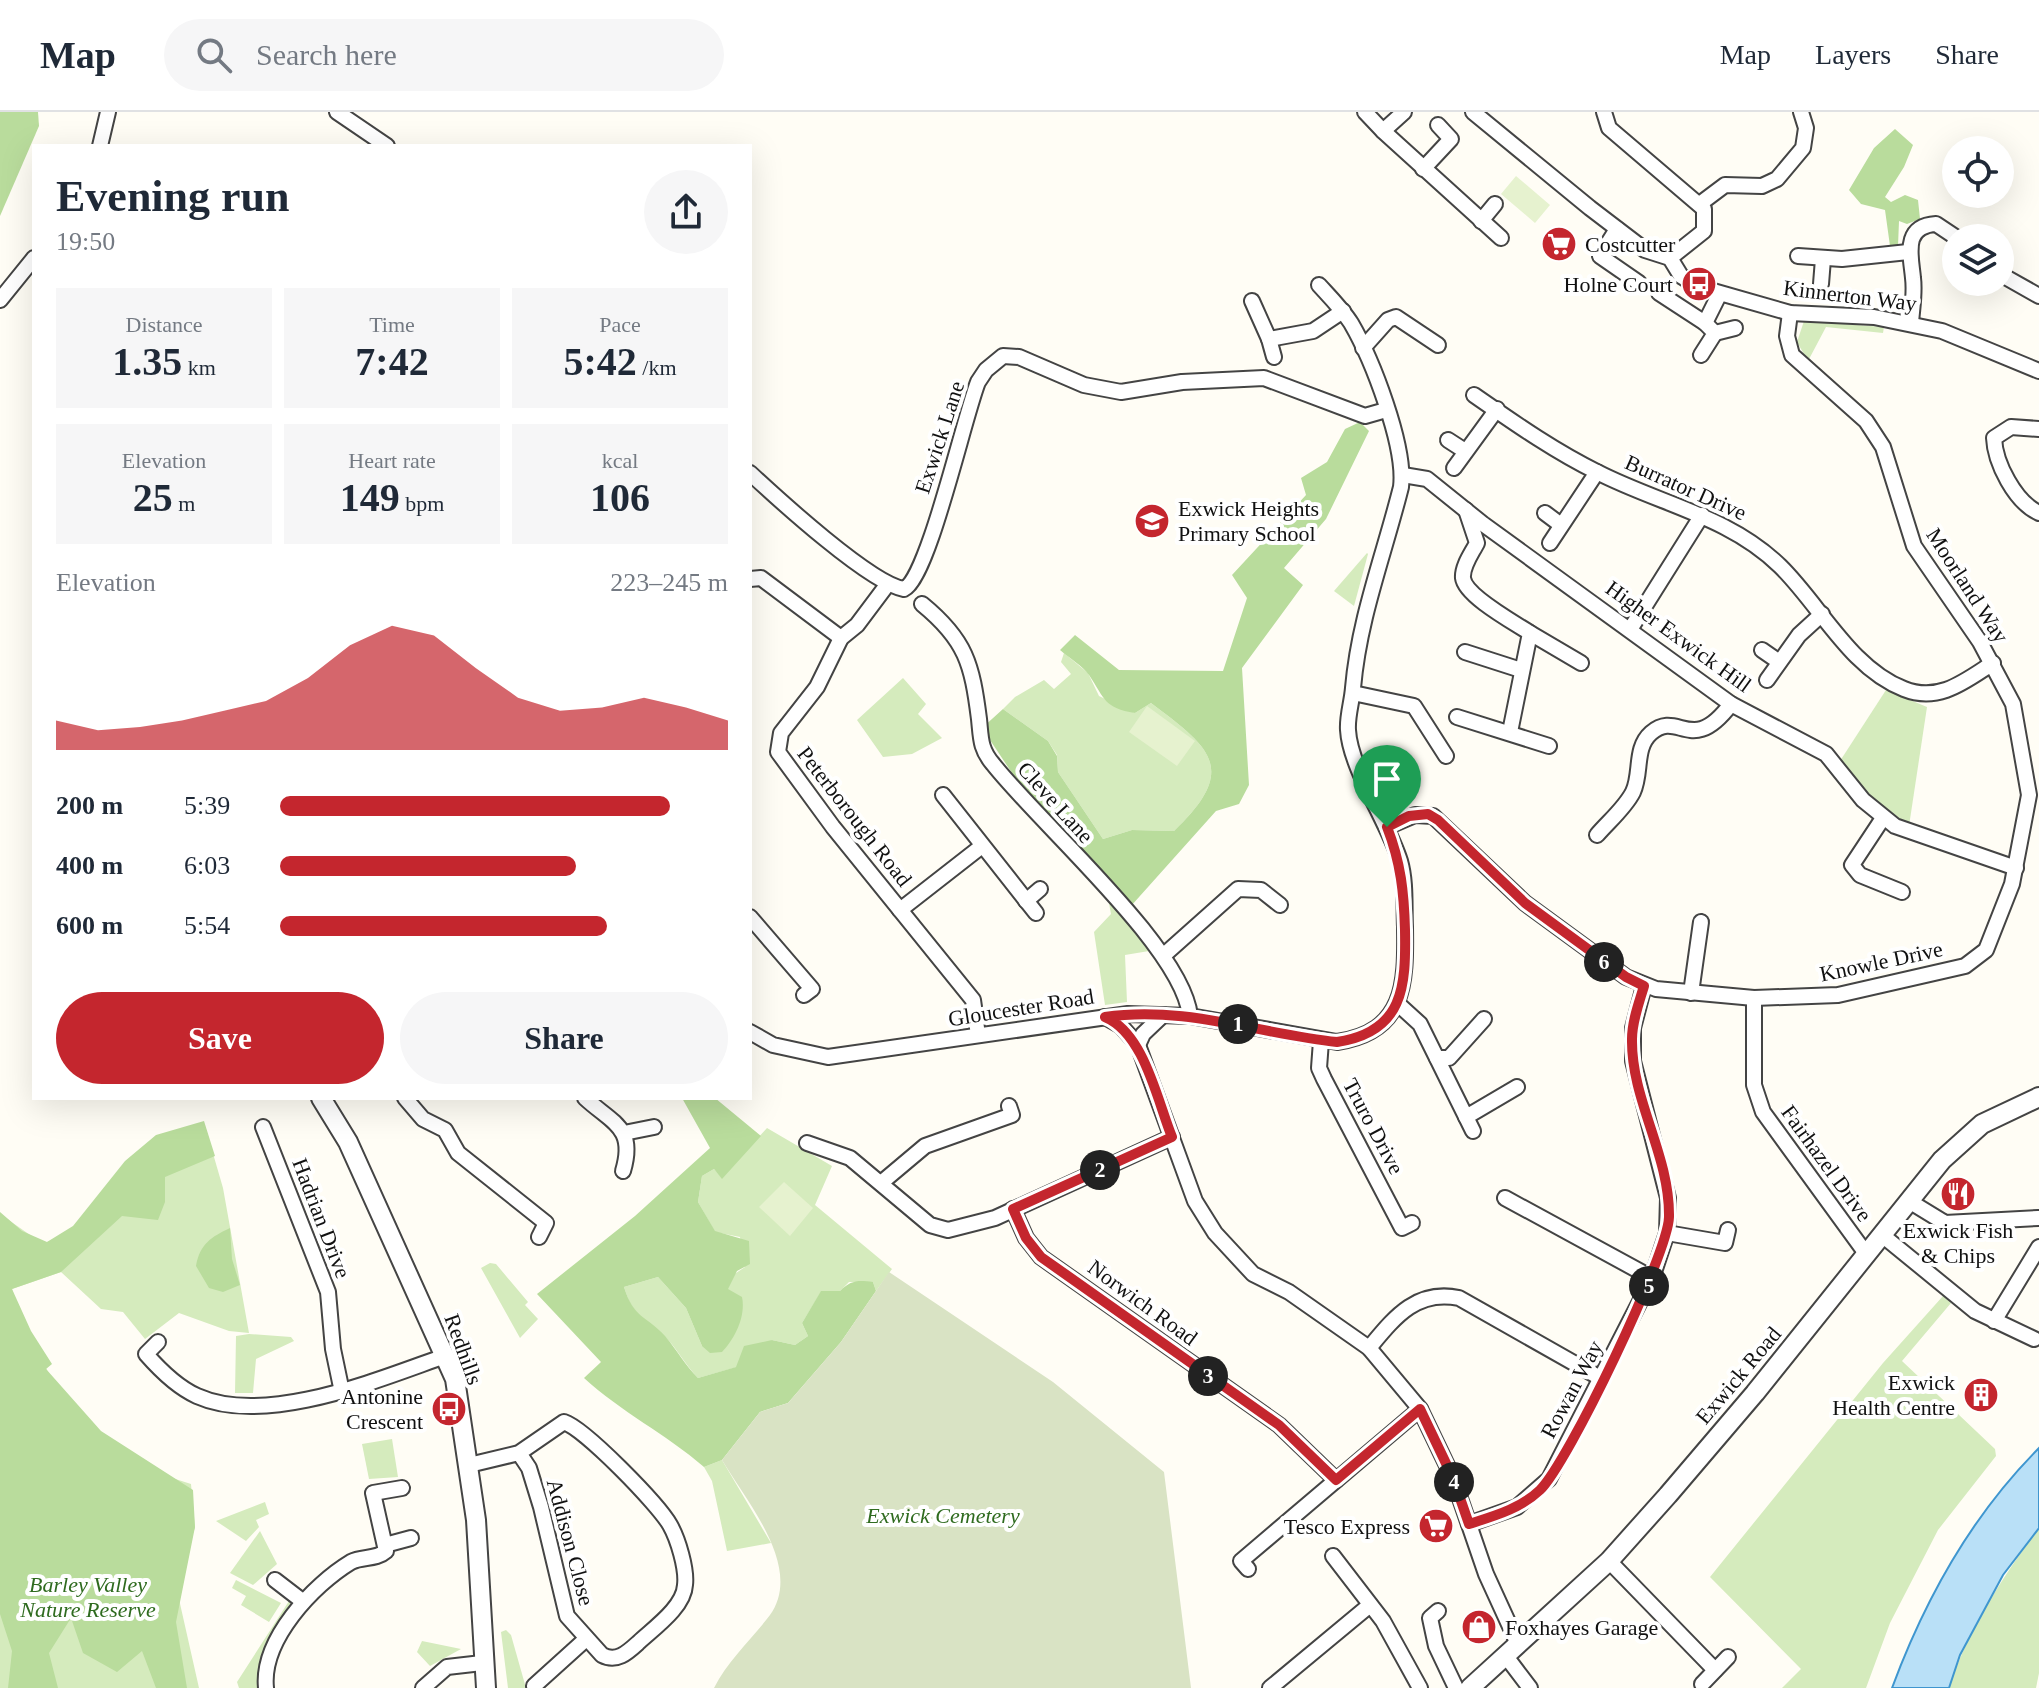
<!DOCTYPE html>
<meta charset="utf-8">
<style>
:root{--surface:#fff;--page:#f6f6f7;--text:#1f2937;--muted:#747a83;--line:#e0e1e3;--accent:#c4262e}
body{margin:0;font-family:Georgia,serif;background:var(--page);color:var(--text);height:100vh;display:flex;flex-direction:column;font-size:30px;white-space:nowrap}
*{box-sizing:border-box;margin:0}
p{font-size:26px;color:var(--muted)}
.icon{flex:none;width:44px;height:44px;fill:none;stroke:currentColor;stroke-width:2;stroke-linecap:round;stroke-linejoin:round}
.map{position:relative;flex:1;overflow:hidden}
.side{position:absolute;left:32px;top:32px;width:720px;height:956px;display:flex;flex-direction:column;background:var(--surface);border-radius:0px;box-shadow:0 8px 32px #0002}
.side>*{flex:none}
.fabs{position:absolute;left:1942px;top:24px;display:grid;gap:16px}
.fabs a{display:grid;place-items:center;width:72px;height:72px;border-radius:50%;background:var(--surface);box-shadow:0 8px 32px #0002;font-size:40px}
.pin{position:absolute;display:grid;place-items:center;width:68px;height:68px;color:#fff;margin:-82px -34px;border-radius:50% 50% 50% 0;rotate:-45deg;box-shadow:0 0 8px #0007}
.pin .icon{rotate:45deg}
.km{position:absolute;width:40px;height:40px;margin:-20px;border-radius:50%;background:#222;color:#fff;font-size:22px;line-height:40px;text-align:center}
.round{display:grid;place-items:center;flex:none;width:84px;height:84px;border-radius:42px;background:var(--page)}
.headline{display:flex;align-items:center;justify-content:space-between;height:136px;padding:0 24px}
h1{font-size:44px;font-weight:700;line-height:60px}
.stats{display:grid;grid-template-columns:repeat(3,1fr);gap:12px;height:136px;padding:8px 24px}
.stats div{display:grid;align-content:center;border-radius:0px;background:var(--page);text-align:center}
.stats b{font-size:40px;font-weight:700}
.stats small{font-size:22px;font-weight:400}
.stats p{font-size:22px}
.chart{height:224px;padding:16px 24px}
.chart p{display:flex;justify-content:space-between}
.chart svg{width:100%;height:144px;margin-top:8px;fill:var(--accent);opacity:.7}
.primary-button{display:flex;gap:16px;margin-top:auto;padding:16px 24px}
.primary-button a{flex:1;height:92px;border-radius:48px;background:var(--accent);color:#fff;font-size:32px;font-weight:700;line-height:92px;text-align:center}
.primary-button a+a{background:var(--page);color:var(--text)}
ul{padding:0 24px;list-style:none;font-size:26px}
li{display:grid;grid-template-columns:128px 96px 1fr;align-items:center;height:60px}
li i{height:20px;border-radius:10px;background:var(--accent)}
header{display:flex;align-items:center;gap:48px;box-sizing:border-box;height:112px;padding:0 40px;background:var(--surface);border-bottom:2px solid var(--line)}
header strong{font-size:38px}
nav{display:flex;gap:44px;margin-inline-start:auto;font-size:28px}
.search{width:560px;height:72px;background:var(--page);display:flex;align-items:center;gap:20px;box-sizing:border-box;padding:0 28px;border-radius:44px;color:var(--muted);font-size:30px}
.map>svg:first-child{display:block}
.green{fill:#d5ebbd}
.forest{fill:#b9dc9c}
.cemetery{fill:#d9e3c4}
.pitch{fill:#e6f2cf}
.water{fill:#b9e0f7;stroke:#3f96cf;stroke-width:2}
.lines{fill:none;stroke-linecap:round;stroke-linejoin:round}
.minor-casing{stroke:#444;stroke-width:18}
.tertiary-casing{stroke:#444;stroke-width:22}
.minor{stroke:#fff;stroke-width:14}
.tertiary{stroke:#fff;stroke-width:18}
.route-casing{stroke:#fff;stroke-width:16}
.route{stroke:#c4262e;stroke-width:10}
.labels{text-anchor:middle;stroke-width:8;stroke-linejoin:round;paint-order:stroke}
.poi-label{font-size:22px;fill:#111;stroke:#fff;text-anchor:end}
.street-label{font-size:22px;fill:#111;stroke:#fff}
.park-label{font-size:22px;font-style:italic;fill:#2f6b1f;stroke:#fff}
</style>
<header>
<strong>Map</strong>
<div class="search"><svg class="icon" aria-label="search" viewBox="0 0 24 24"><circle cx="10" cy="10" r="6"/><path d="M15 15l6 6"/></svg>Search here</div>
<nav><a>Map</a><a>Layers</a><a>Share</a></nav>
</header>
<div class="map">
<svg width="2039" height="1576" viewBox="0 0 2039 1576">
<rect width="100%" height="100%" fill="#fffdf5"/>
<g class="green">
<path d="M1804 209 1884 215 1883 221 1826 215 1808 249 1797 230Z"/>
<path d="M1367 441 1368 442 1354 494 1334 479Z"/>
<path d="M1064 541 1088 561 1099 584 1135 601 1151 591C1211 636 1239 657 1174 719L1132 718 1103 727 1058 660 1057 643 1048 629 1003 597 1015 585 1044 568 1054 577 1071 562 1061 550Z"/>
<path d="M903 566 926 592 918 602 942 626 912 642 883 645 857 608Z"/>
<path d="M1886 578 1927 595 1909 714 1861 676 1840 649Z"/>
<path d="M1108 786 1155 838 1125 843 1127 890 1105 893 1094 820 1111 802Z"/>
<path d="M205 1014 223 1076 249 1221 229 1219 179 1201 145 1227 123 1200 101 1197 61 1160 12 1177 24 1215 91 1340 191 1372 195 1416 174 1465 199 1576H0V1102L43 1132 78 1115Z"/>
<path d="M767 1016 832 1054 815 1093 892 1157 876 1179 873 1170H849L840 1179 821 1180 802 1211 808 1224 795 1233 772 1228 737 1255 698 1266C685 1253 676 1234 662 1222 641 1203 633 1204 624 1175L658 1165 686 1196 702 1234 733 1163 745 1155 740 1125 715 1120 698 1090 702 1064 714 1057 722 1066Z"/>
<path d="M490 1151 496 1152 528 1190 525 1193 538 1207 520 1226 481 1156Z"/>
<path d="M1943 1184 1951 1191 1902 1249 1995 1337 1996 1344 1938 1418 1890 1511 1866 1576H1782L1801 1557 1710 1465 1883 1251Z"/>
<path d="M249 1222 291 1225 294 1229 256 1247 253 1281H235L236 1224Z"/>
<path d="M392 1327 398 1365 369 1367 362 1332Z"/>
<path d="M722 1348 771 1431 727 1439 712 1369 704 1355Z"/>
<path d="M265 1390 269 1402 256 1408 259 1415 246 1429 216 1409Z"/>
<path d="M2039 1416V1561L2036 1576H1949C1968 1517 2002 1466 2039 1416Z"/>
<path d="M260 1419 277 1452 253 1473 230 1461Z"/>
<path d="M236 1468 281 1491 269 1510 241 1493 246 1484 232 1476Z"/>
<path d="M289 1489 292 1493C276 1518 255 1545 260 1576H239L237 1570Z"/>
<path d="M506 1518 511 1523 526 1576H508L501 1520Z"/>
<path d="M422 1529 461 1537 430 1554 417 1540Z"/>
</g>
<g class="forest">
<path d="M0 0H38L39 14 0 104Z"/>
<path d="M1895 17 1913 33 1904 55 1885 85 1891 90 1905 83 1918 88 1920 107 1907 112 1899 109 1898 134H1890L1885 98 1861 92 1849 78 1874 36Z"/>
<path d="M1360 310 1369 319 1326 407 1284 456 1303 473 1242 556 1249 673 1239 692 1216 699 1131 794 1018 670 982 616 1003 597 1048 629 1057 644 1058 660 1103 727 1132 718 1174 719C1239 657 1211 636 1151 591L1135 601C1104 596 1105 587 1089 563 1083 554 1069 546 1060 538L1075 523 1119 558 1223 559 1247 486 1232 463 1306 383 1301 366 1327 350 1345 317Z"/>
<path d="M682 986H715L761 1024 722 1067 714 1057 702 1064 698 1090 715 1119 749 1129 750 1152 737 1159 728 1177 742 1185C746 1204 735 1227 722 1240L710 1241 702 1234 686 1196 658 1165 624 1175C634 1207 646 1203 665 1224 677 1238 685 1253 698 1266L736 1255 744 1234 772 1228 795 1233 808 1224 802 1211 821 1179H840C851 1168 858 1168 873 1170L876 1179 841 1230 788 1291 760 1300 722 1348 704 1355C666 1322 621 1300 584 1266L601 1250 537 1182 635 1104 710 1036Z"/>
<path d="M204 1009 215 1044 165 1065V1090L158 1108 122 1104 61 1160 12 1177 31 1219 52 1252 46 1257 101 1319 193 1378 195 1415 176 1510 187 1576H156L142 1539 117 1560 83 1541 71 1506 49 1541 58 1576H8L12 1539 0 1502V1100L22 1119 47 1130 73 1114 125 1049 156 1023Z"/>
<path d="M230 1116 232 1147 240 1173 223 1180 209 1176 196 1154C200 1132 211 1125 230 1116Z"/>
</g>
<path class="cemetery" d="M889 1160 1053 1270 1164 1360 1191 1576H714C728 1548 752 1527 770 1503 804 1455 746 1389 722 1348L760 1300 788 1291 841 1230Z"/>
<g class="pitch">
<path d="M1516 64 1550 93 1535 111 1501 82Z"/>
<path d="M1147 594 1195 629 1177 654 1129 620Z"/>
<path d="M784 1070 813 1096 790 1124 759 1095Z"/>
</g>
<path class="water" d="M2039 1336V1416L2003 1463 1960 1543 1949 1576H1892C1925 1487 1971 1404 2039 1336Z"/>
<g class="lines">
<defs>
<g id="minor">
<path d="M337 0 387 34"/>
<path d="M1365 0 1383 19 1404 0"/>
<path d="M1473 0 1590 96 1645 138 1670 146 1681 164 1699 175 1790 201 1874 205 1942 219 2039 259"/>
<path d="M1604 0 1609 16 1704 97V119L1670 146"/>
<path d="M1383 19 1501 126"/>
<path d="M100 34 108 0"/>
<path d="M1423 57 1451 27 1438 13"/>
<path d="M1701 91 1725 73 1762 74 1777 67 1803 36 1806 16 1801 0"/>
<path d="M1481 109 1495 92"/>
<path d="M1617 117 1600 144 1639 171"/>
<path d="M1798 144 1842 147 1908 140"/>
<path d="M2000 162 2039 184"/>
<path d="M1821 172 1823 147"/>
<path d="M1659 181 1705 211 1719 183"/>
<path d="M0 188 34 146"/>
<path d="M1252 189 1269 227 1313 219 1343 199"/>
<path d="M1911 211C1912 197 1915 181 1913 166 1911 144 1902 114 1936 112L1957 126"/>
<path d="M1715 221 1735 216"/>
<path d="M1269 227 1274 245"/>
<path d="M1363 236 1388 208 1396 205 1438 233"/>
<path d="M1701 243 1715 221 1705 211"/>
<path d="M1474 283C1513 310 1554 339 1597 360 1659 392 1729 404 1780 454 1820 493 1850 556 1904 577 1939 591 1965 569 1993 551"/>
<path d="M2039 317 2011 315 1994 326C1995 351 2015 390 2039 401"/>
<path d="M1448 328 1465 339"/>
<path d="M1454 356 1497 297"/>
<path d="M750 361C778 387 871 472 904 477 928 467 964 305 978 270L986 258 1003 244 1019 245 1084 273 1121 280 1182 270 1264 266 1365 304 1386 298"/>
<path d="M1403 363 1427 367 1483 412 1731 592 1826 642 1863 688 1895 714 2016 756"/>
<path d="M1466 398 1477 431C1472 441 1462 454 1463 466 1465 484 1515 511 1530 521L1510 620"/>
<path d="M1545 401 1561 413"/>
<path d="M1550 431 1597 360"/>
<path d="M750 467 761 466 841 526"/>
<path d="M887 473 857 513 841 526 817 575 781 621 778 640 833 715 973 888 978 923"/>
<path d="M922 492C966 528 972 552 979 607 981 626 980 637 993 652 1040 712 1183 836 1190 904"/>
<path d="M1631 516 1702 403"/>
<path d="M1530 521 1581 551"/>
<path d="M1762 538 1778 549"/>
<path d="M1465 540 1521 558"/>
<path d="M1767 568 1799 523 1822 502"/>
<path d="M1353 581 1414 594 1446 644"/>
<path d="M1457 605 1549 634"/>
<path d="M943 683 1036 801"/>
<path d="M1883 706 1852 753 1860 763 1902 780"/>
<path d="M1387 715 1415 703 1433 704 1525 791 1626 865 1656 877 1754 886 1838 883 1965 854 1986 838 2012 772 2029 683 2013 592 1980 530 1914 434 1883 335 1866 309 1792 243 1787 224 1790 201"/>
<path d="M1597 723C1608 710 1625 696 1633 680 1642 661 1634 636 1651 621 1679 597 1691 645 1731 592"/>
<path d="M1026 789 1040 777"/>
<path d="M900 798 982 734"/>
<path d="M750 805 812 877 804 883"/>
<path d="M1164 843 1238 777 1261 778 1280 793"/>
<path d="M1691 881 1701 810"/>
<path d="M1754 886V973L1763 1000 1867 1143"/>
<path d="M1398 892 1420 912 1473 1019"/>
<path d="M1105 905 1121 914 1138 933 1195 1089 1215 1121 1253 1162 1289 1180 1369 1236 1420 1297 1453 1366 1486 1462 1518 1532"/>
<path d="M750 920 773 933 828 945 1128 902 1190 904 1337 930C1405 920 1406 872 1405 815 1404 793 1406 770 1400 749 1388 710 1350 656 1348 618 1347 604 1352 590 1353 576 1359 506 1384 443 1401 375 1406 334 1372 247 1351 211 1342 197 1330 185 1319 173"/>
<path d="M1321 929 1319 956 1324 967 1402 1116 1412 1111"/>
<path d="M1138 933 1143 922 1163 903"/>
<path d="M1437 946H1449L1484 907"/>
<path d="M405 986 423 1007 445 1018 458 1041 546 1111 539 1125"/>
<path d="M585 986C612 1011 636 1015 623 1059"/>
<path d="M1466 1005 1517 975"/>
<path d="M263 1015 328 1180 333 1237 342 1280"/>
<path d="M624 1021 654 1015"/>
<path d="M807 1031 850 1046 930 1113 948 1118 995 1106 1172 1025"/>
<path d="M881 1071 925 1034 1012 1003 1009 994"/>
<path d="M1505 1086 1652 1166"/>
<path d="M1909 1089 1945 1111 2038 1106"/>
<path d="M1013 1097 1026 1126 1041 1145 1279 1313 1336 1368"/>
<path d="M1667 1121 1725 1131 1728 1118"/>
<path d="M1882 1123 1975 1199 2034 1227"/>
<path d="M1994 1209 2039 1135"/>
<path d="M158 1230 146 1242C160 1258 177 1275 197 1284 266 1315 379 1267 445 1244"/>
<path d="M1369 1236C1394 1206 1416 1177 1459 1186L1602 1267"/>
<path d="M469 1353 519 1341 564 1310C585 1317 658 1392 670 1413 678 1427 687 1457 685 1473 684 1495 654 1516 639 1530 628 1540 617 1551 602 1543L567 1504 541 1395 529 1356 519 1341"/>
<path d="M1469 1412 1517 1395 1549 1367 1652 1166 1667 1121 1668 1086 1633 949V916L1644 874"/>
<path d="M385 1433 411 1426"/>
<path d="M1333 1444 1383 1509 1420 1576"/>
<path d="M1609 1449 1715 1558"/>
<path d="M1248 1457 1241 1449 1420 1297"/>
<path d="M275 1468 301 1488"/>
<path d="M1438 1499 1430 1506 1436 1534 1456 1576"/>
<path d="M1505 1543 1530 1576"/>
<path d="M1702 1572 1728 1545"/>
<path d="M534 1574 586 1527"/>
<path d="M266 1576C261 1528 313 1473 351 1450 362 1444 376 1448 386 1439L373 1381 402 1376"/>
<path d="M423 1576 447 1555 482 1551"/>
<path d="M1270 1576 1370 1493"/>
</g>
<g id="tertiary">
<path d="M321 986 348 1030 455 1267 476 1408 486 1576"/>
<path d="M1470 1576 1609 1449 1668 1383 1755 1281 1942 1048 1982 1012 2039 985"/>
</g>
</defs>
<use href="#minor" class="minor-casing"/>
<use href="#tertiary" class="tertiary-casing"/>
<use href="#minor" class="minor"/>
<use href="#tertiary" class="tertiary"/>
</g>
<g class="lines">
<defs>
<path id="route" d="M1428 702 1438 708 1525 791 1626 865 1644 874C1639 891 1632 909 1632 927 1631 988 1670 1043 1669 1105 1668 1143 1568 1351 1540 1378 1520 1397 1494 1404 1469 1412L1453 1366 1420 1297 1336 1368 1279 1313 1041 1145 1026 1126 1013 1097 1172 1025C1157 988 1144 921 1105 905 1184 893 1259 922 1337 930 1404 920 1406 874 1405 818 1404 781 1401 751 1387 715L1409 704Z"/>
</defs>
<use href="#route" class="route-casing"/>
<use href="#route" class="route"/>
</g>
<defs>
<symbol id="supermarket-disc" viewBox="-11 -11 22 22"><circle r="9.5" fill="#c4262e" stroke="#fff"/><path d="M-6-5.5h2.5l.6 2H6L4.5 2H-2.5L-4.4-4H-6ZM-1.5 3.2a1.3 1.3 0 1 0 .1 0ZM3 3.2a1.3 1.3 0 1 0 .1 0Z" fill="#fff"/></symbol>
<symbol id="bus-disc" viewBox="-11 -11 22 22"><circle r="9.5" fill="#c4262e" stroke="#fff"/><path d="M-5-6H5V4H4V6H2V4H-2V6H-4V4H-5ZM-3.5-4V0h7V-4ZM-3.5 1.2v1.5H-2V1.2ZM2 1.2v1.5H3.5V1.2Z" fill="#fff"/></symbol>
<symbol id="school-disc" viewBox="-11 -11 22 22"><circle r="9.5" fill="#c4262e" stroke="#fff"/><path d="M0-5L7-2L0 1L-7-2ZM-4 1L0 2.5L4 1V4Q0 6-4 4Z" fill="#fff"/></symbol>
<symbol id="restaurant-disc" viewBox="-11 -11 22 22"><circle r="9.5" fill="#c4262e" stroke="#fff"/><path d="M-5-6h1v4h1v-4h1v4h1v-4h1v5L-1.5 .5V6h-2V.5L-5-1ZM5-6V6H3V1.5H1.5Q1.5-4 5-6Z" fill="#fff"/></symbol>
<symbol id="building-disc" viewBox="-11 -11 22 22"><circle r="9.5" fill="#c4262e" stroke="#fff"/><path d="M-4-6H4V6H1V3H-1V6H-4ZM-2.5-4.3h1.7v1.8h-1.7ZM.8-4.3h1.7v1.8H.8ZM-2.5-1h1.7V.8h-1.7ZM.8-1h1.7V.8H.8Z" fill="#fff"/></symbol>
<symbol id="shop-disc" viewBox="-11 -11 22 22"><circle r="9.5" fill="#c4262e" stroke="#fff"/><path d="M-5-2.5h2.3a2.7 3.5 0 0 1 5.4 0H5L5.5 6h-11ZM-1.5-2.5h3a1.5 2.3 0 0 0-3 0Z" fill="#fff"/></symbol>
</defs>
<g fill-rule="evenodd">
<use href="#supermarket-disc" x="1539" y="112" width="40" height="40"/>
<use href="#bus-disc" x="1679" y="152" width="40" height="40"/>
<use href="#school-disc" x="1132" y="389" width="40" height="40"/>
<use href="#restaurant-disc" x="1938" y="1062" width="40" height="40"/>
<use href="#building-disc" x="1961" y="1263" width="40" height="40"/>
<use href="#bus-disc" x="429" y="1277" width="40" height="40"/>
<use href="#supermarket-disc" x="1416" y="1394" width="40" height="40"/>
<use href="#shop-disc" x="1459" y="1495" width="40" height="40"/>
</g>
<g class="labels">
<g class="poi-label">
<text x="1585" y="140" text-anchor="start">Costcutter</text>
<text x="1673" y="180">Holne Court</text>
<text x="1178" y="404" text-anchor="start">Exwick Heights<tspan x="1178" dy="25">Primary School</tspan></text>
<text x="1958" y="1126" text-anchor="middle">Exwick Fish<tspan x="1958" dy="25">&amp; Chips</tspan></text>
<text x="1955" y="1278">Exwick<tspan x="1955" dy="25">Health Centre</tspan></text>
<text x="423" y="1292">Antonine<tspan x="423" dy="25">Crescent</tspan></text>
<text x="1410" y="1422">Tesco Express</text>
<text x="1505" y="1523" text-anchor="start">Foxhayes Garage</text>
</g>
<g class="street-label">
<text transform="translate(1850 183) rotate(7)" y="8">Kinnerton Way</text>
<text transform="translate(939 325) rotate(-72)" y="8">Exwick Lane</text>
<text transform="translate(1686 375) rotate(24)" y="8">Burrator Drive</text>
<text transform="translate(1968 473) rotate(57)" y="8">Moorland Way</text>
<text transform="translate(1679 524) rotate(36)" y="8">Higher Exwick Hill</text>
<text transform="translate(1056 690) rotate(48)" y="8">Cleve Lane</text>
<text transform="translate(855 704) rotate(52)" y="8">Peterborough Road</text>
<text transform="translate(1881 849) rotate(-12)" y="8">Knowle Drive</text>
<text transform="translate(1021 895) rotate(-9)" y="8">Gloucester Road</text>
<text transform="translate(1374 1014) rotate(62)" y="8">Truro Drive</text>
<text transform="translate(1827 1051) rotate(54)" y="8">Fairhazel Drive</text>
<text transform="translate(322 1106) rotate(69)" y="8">Hadrian Drive</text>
<text transform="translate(1143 1190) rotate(36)" y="8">Norwich Road</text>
<text transform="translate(464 1237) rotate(70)" y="8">Redhills</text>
<text transform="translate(1738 1263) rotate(-50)" y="8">Exwick Road</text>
<text transform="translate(1571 1277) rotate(-62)" y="8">Rowan Way</text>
<text transform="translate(571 1430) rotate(75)" y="8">Addison Close</text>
</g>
<g class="park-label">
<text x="943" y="1411">Exwick Cemetery</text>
<text x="88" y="1480">Barley Valley<tspan x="88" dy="25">Nature Reserve</tspan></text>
</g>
</g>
</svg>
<div class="fabs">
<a><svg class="icon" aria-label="locate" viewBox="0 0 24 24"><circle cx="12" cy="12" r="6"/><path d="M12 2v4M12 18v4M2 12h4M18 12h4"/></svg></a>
<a><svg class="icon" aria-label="layers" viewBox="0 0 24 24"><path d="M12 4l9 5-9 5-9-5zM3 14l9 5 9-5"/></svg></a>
</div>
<div class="pin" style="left:1387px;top:715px;background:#1e9e55"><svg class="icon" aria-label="arrive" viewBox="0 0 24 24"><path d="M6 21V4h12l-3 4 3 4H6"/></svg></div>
<b class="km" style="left:1238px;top:912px">1</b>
<b class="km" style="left:1100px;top:1058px">2</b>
<b class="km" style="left:1208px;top:1264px">3</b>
<b class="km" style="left:1454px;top:1370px">4</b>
<b class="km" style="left:1649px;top:1174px">5</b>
<b class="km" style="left:1604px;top:850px">6</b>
<section class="side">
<div class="headline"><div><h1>Evening run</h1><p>19:50</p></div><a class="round"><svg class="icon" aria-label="share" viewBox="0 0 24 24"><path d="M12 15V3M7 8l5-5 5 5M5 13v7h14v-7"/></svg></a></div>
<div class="stats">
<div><p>Distance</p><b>1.35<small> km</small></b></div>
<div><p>Time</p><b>7:42</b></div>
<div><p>Pace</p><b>5:42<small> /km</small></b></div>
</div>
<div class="stats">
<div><p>Elevation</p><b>25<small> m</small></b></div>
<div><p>Heart rate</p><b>149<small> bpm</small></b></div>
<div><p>kcal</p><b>106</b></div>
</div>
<div class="chart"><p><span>Elevation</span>223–245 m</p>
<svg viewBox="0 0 160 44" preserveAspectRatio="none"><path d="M0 44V35L10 38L20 37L30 35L40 32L50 29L60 22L70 12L80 6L90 9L100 19L110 28L120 32L130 31L140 28L150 31L160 35V44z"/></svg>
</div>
<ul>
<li><b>200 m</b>5:39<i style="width:87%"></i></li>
<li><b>400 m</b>6:03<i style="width:66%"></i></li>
<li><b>600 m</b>5:54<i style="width:73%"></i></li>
</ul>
<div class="primary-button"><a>Save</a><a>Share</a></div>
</section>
</div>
